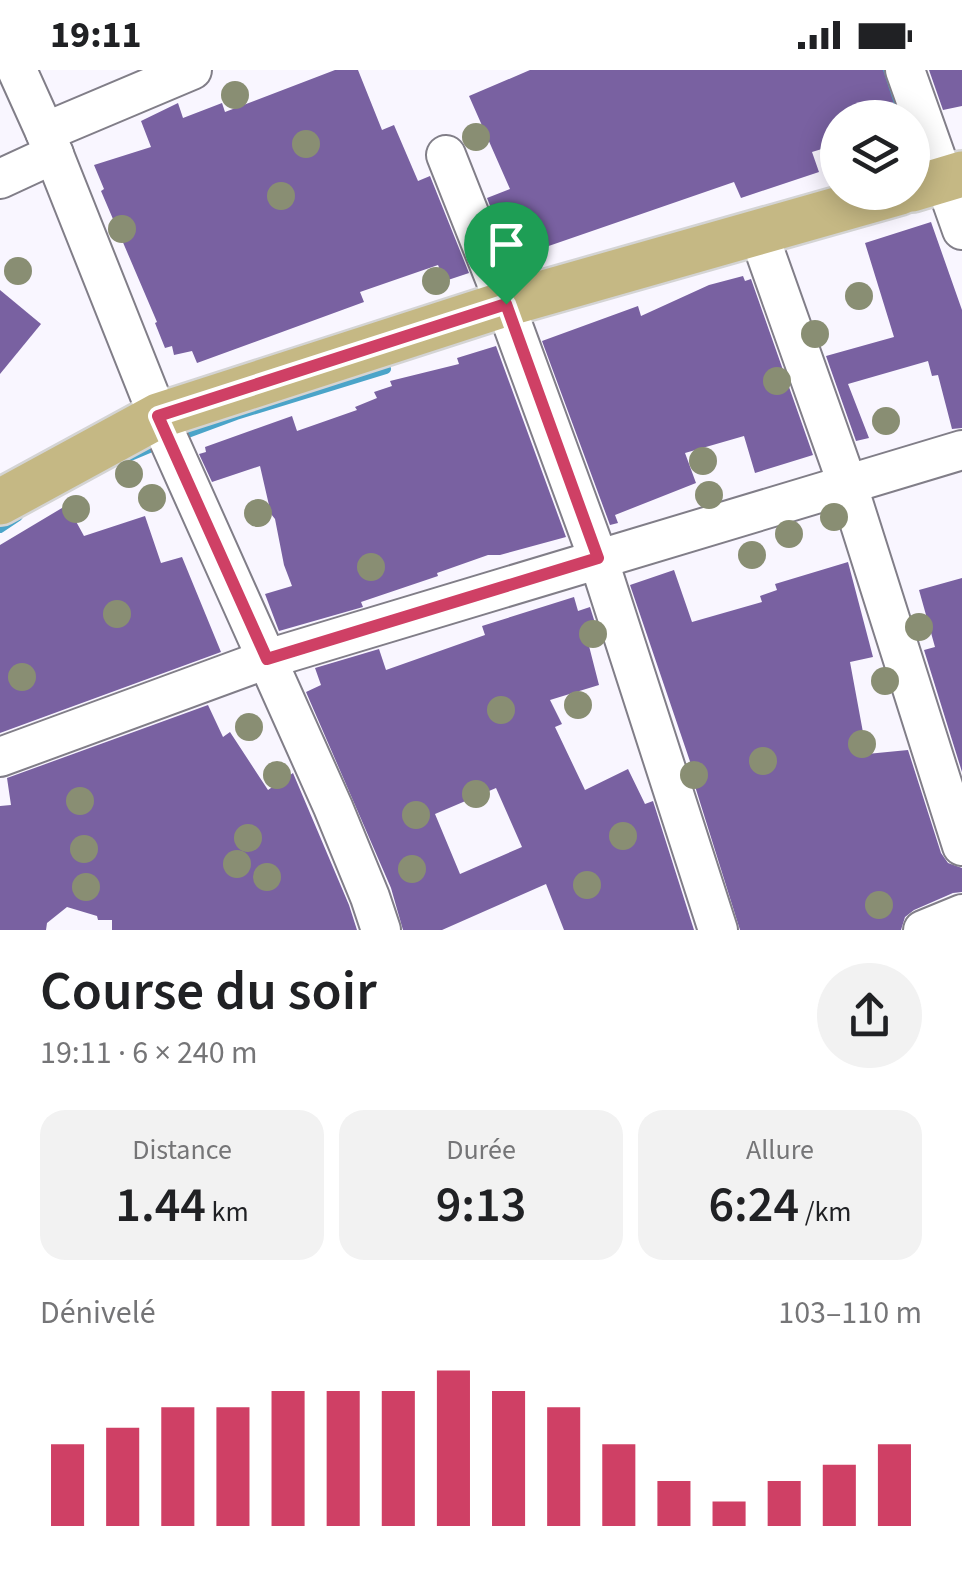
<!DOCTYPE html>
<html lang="fr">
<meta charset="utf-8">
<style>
:root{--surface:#fff;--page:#f2f2f2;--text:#202124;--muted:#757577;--accent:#cf4065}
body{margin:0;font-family:"Source Sans 3",sans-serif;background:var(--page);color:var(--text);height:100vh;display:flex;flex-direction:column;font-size:38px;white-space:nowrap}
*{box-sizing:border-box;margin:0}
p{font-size:32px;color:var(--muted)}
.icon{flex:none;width:55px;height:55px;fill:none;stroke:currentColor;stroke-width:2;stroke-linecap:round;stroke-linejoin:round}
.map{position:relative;height:860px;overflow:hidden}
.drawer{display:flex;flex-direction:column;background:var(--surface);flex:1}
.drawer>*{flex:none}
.tools{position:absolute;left:820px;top:30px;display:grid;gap:20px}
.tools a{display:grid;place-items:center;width:110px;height:110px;border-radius:50%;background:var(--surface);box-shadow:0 5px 25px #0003;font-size:50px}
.pin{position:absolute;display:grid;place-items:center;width:85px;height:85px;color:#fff;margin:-102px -42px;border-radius:50% 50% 50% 0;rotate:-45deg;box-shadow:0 0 10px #0007}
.pin .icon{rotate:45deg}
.round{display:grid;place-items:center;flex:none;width:105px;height:105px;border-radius:52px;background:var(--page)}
.overview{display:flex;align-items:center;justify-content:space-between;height:170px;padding:0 40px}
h1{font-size:55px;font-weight:600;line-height:75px}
.stats{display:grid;grid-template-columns:repeat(3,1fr);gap:15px;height:170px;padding:10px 40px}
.stats div{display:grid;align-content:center;border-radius:25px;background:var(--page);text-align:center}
.stats b{font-size:50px;font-weight:600}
.stats small{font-size:28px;font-weight:400}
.stats p{font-size:28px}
.chart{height:280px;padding:20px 40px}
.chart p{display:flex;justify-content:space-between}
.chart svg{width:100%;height:180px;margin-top:10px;stroke:var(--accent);stroke-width:6}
.status{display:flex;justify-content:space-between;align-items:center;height:70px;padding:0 50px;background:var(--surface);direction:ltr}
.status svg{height:28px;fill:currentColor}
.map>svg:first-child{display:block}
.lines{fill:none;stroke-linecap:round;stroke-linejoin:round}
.stream{stroke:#4ba4c9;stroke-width:10}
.building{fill:#7961a1;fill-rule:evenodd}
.minor-casing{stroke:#817e88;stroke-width:42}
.major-casing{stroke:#d4d4d4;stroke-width:50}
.minor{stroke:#fff;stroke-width:38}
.major{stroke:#c5b884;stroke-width:45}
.tree{fill:#898e73}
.route-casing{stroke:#fff;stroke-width:20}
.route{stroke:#cf4065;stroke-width:12}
</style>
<div class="status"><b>19:11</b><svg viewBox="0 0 49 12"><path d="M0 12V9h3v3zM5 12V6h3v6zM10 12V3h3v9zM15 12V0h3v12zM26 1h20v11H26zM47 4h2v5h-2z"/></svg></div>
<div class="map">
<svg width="962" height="860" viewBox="0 0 962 860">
<rect width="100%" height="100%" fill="#f9f6ff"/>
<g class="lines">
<g class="stream">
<path d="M883 0 899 42"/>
<path d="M174 368 236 345 386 299"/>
<path d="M121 390 152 377"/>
<path d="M0 458 18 446"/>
</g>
</g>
<g class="building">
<path d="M335 0H358L382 60 394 55 418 111 430 106 469 203 445 211 438 195 360 222 364 232 197 293 192 281 174 285 172 276 165 278 155 253 157 252 101 121 104 119 94 95 151 77 141 51 178 33 183 48 222 33 225 42Z"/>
<path d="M530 0H883L897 43 884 48H838V74L812 82 819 102 741 128 734 112 511 189 487 128 510 119 469 26Z"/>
<path d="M929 0H962V36L943 40Z"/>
<path d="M931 152 962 240V358L952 359 938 305 932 306 928 291 848 314 869 368 856 371 826 286 894 267 865 173Z"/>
<path d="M743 206 745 211 751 209 813 385 755 403 744 366 685 383 696 413 615 445 618 453 610 455 542 271 638 236 641 246 709 215Z"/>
<path d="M0 220 41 254 0 304Z"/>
<path d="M496 276 566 467 500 485H488L437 503 438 506 361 532 363 537 279 561 265 524 292 516 284 495 275 449 271 444 260 396 212 412 199 384 206 382 205 377 292 346 297 361 357 340 355 337 377 328 374 322 392 316 390 311 459 294 457 288Z"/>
<path d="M67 435 84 466 145 446 161 493 182 487 221 582 0 663V475Z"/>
<path d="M848 492 873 587 850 592 867 684 908 680 941 783 948 793 962 798V822L953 823 914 840 905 847 901 860H740L694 713 697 712 630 515 674 500 692 552 762 532 760 526 777 520 775 514Z"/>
<path d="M962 508V702L924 580 935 577 919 520Z"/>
<path d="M574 527 578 541 590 537 601 572 589 576 599 615 550 630 562 654 555 657 585 720 628 699 645 734 653 731 694 860H564L546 814 442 860H403L391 818 306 622 321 615 315 598 379 579 386 600 485 565 482 556ZM496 718 522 777 460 804 435 744Z"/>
<path d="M208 635 223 667 230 662 268 720 293 703 349 835 357 860H112V850H98L97 846 67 837 47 853 46 860H0V736L11 735 7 708Z"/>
</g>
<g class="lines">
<defs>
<g id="minor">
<path d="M17 0 45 62 158 346 333 737 370 827 381 860"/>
<path d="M905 0 962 160"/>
<path d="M45 62 192 0"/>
<path d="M446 85 505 234 598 488 718 860"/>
<path d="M0 109 54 84"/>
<path d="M758 162 847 413 962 776"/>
<path d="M0 687 267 589 962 380"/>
<path d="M923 860 962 844"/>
</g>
<g id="major">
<path d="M912 119 962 104"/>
<path d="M0 432 158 346 505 234 900 122"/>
</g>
</defs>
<use href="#minor" class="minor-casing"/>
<use href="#major" class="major-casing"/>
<use href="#minor" class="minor"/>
<use href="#major" class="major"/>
</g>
<g class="tree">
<circle cx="235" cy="25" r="14"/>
<circle cx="476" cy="67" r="14"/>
<circle cx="306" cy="74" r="14"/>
<circle cx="281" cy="126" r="14"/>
<circle cx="122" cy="159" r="14"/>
<circle cx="18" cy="201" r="14"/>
<circle cx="436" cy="211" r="14"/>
<circle cx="859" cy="226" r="14"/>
<circle cx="815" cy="264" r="14"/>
<circle cx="777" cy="311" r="14"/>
<circle cx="886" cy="351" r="14"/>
<circle cx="703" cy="391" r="14"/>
<circle cx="129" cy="404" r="14"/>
<circle cx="709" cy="425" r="14"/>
<circle cx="152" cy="428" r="14"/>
<circle cx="76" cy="439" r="14"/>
<circle cx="258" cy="443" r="14"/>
<circle cx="834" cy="447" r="14"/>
<circle cx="789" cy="464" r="14"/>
<circle cx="752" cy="485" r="14"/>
<circle cx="371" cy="497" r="14"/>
<circle cx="117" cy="544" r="14"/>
<circle cx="919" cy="557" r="14"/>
<circle cx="593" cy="564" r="14"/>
<circle cx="22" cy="607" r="14"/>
<circle cx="885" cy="611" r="14"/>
<circle cx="578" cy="635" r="14"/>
<circle cx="501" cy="640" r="14"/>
<circle cx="249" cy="657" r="14"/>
<circle cx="862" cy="674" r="14"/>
<circle cx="763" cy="691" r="14"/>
<circle cx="277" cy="705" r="14"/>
<circle cx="694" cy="705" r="14"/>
<circle cx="476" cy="724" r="14"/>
<circle cx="80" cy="731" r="14"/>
<circle cx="416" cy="745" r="14"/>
<circle cx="623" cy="766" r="14"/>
<circle cx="248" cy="768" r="14"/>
<circle cx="84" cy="779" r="14"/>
<circle cx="237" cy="794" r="14"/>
<circle cx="412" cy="799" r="14"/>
<circle cx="267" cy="807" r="14"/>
<circle cx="587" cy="815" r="14"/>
<circle cx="86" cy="817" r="14"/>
<circle cx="879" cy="835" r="14"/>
</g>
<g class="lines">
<defs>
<path id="route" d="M506 234 598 488 267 589 158 346Z"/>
</defs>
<use href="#route" class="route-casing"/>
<use href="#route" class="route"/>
</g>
</svg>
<div class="tools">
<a><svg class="icon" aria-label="layers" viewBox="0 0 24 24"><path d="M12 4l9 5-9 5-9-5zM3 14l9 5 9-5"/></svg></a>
</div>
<div class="pin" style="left:506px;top:234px;background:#1e9e55"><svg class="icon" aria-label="arrive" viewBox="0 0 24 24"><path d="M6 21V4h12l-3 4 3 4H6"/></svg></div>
</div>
<section class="drawer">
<div class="overview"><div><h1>Course du soir</h1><p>19:11 · 6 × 240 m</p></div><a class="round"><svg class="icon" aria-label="share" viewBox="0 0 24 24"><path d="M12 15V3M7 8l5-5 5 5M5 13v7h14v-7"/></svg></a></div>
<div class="stats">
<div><p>Distance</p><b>1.44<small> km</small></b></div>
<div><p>Durée</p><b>9:13</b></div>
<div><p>Allure</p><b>6:24<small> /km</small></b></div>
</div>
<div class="chart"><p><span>Dénivelé</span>103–110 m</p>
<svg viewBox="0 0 160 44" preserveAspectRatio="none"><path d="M5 44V24M15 44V20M25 44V15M35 44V15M45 44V11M55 44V11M65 44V11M75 44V6M85 44V11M95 44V15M105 44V24M115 44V33M125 44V38M135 44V33M145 44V29M155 44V24"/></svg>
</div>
</section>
